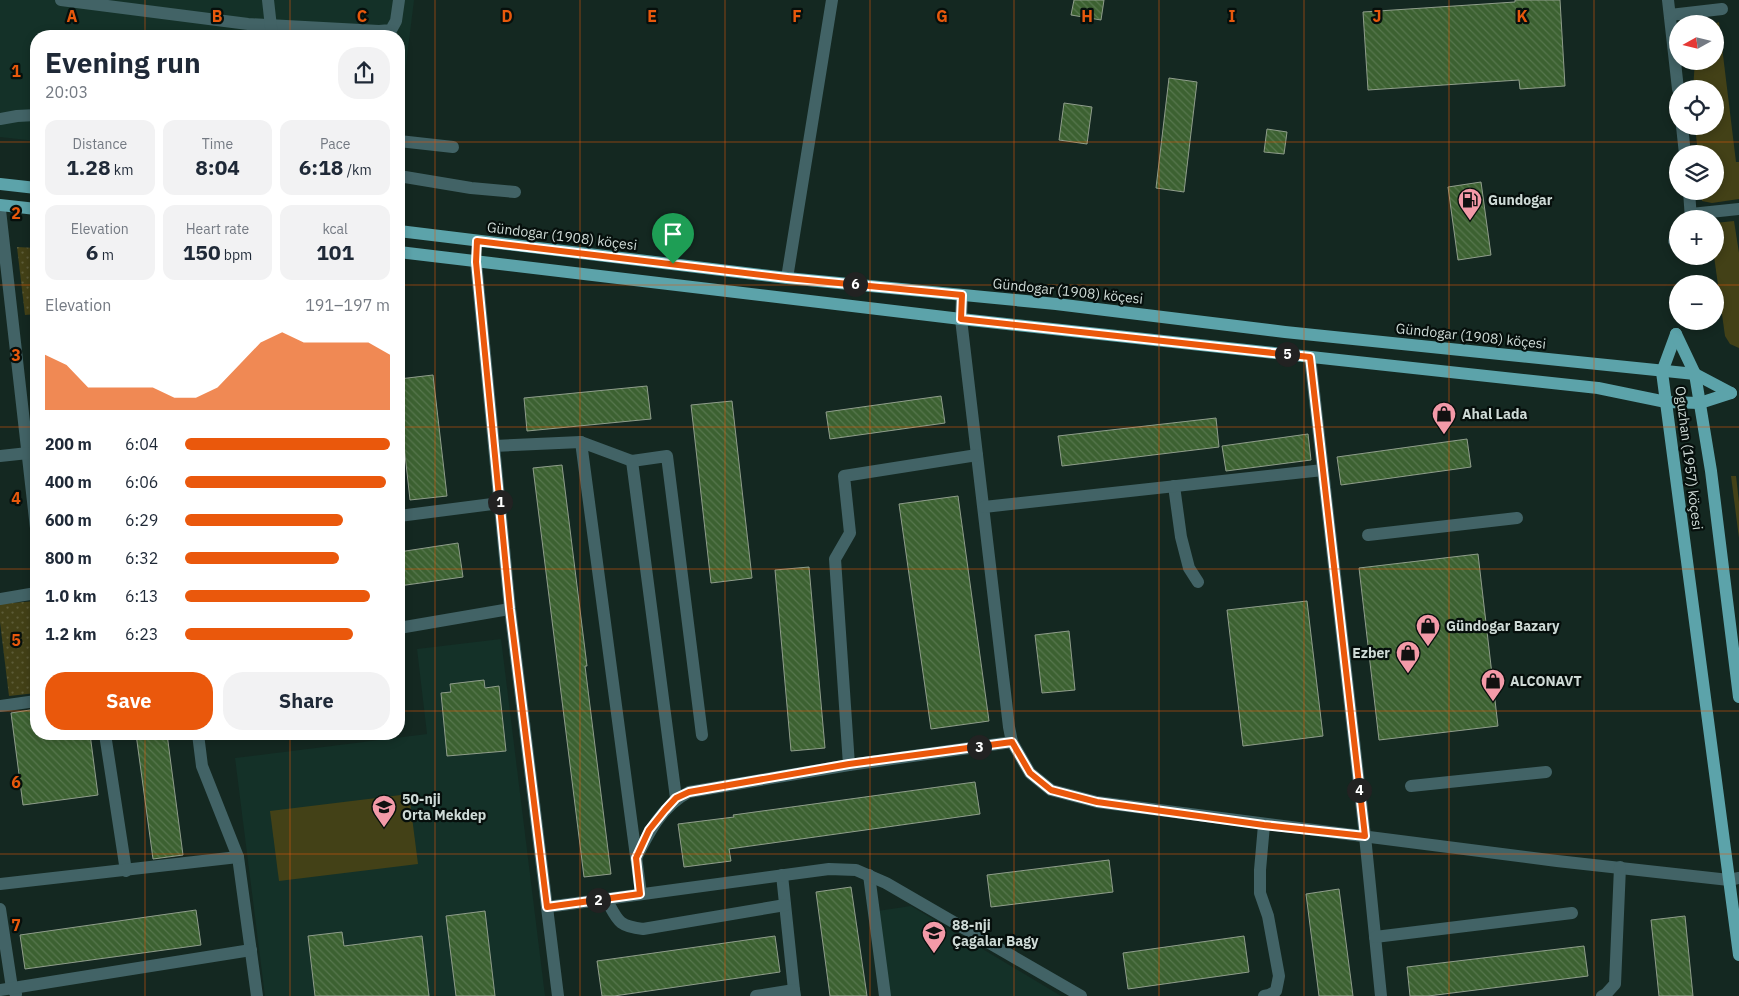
<!DOCTYPE html>
<meta charset="utf-8">
<style>
:root{--surface:#fff;--page:#f2f2f3;--text:#1f2937;--muted:#747a83;--accent:#ea580c}
body{margin:0;font-family:"IBM Plex Sans",sans-serif;background:var(--page);color:var(--text);height:100vh;display:flex;flex-direction:column;font-size:19px;white-space:nowrap}
*{box-sizing:border-box;margin:0}
p{font-size:16px;color:var(--muted)}
.icon{flex:none;width:28px;height:28px;fill:none;stroke:currentColor;stroke-width:2;stroke-linecap:round;stroke-linejoin:round}
.map{position:relative;flex:1;overflow:hidden}
.drawer{position:absolute;left:30px;top:30px;width:375px;height:710px;display:flex;flex-direction:column;background:var(--surface);border-radius:20px;box-shadow:0 2px 8px #0003}
.drawer>*{flex:none}
.needle{width:32px;rotate:262deg}
.controls{position:absolute;left:1669px;top:15px;display:grid;gap:10px}
.controls a{display:grid;place-items:center;width:55px;height:55px;border-radius:50%;background:var(--surface);box-shadow:0 2px 8px #0003;font-size:25px}
.pin{position:absolute;display:grid;place-items:center;width:42px;height:42px;color:#fff;margin:-51px -21px;border-radius:50% 50% 50% 0;rotate:-45deg;box-shadow:0 0 5px #0007}
.pin .icon{rotate:45deg}
.km{position:absolute;width:25px;height:25px;margin:-12px;border-radius:50%;background:#222;color:#fff;font-size:14px;line-height:25px;text-align:center}
.round{display:grid;place-items:center;flex:none;width:52px;height:52px;border-radius:20px;background:var(--page)}
.summary{display:flex;align-items:center;justify-content:space-between;height:85px;padding:0 15px}
h1{font-size:28px;font-weight:800;line-height:38px}
.metrics{display:grid;grid-template-columns:repeat(3,1fr);gap:8px;height:85px;padding:5px 15px}
.metrics div{display:grid;align-content:center;border-radius:12px;background:var(--page);text-align:center}
.metrics b{font-size:21px;font-weight:800}
.metrics small{font-size:14px;font-weight:400}
.metrics p{font-size:14px}
.chart{height:140px;padding:10px 15px}
.chart p{display:flex;justify-content:space-between}
.chart svg{width:100%;height:90px;margin-top:5px;fill:var(--accent);opacity:.7}
.button{display:flex;gap:10px;margin-top:auto;padding:10px 15px}
.button a{flex:1;height:58px;border-radius:20px;background:var(--accent);color:#fff;font-size:20px;font-weight:800;line-height:58px;text-align:center}
.button a+a{background:var(--page);color:var(--text)}
ul{padding:0 15px;list-style:none;font-size:16px}
li{display:grid;grid-template-columns:80px 60px 1fr;align-items:center;height:38px}
li i{height:12px;border-radius:6px;background:var(--accent)}
.map>svg:first-child{display:block}
.built{fill:#143128}
.grass{fill:#434117}
.park{fill:url(#park-dots)}
.building{fill:url(#building-back-hatch);stroke:#8f9d8b}
.lines{fill:none;stroke-linecap:round;stroke-linejoin:round}
.minor{stroke:#426366;stroke-width:12}
.major{stroke:#5ca3aa;stroke-width:12}
.route-casing{stroke:#fff;stroke-width:10}
.route{stroke:#ea580c;stroke-width:6}
.grid{fill:none;stroke:#e8590c;stroke-width:1;stroke-opacity:0.55}
.labels{text-anchor:middle;stroke-width:4.5;stroke-linejoin:round;paint-order:stroke}
.poi-label{font-size:14px;font-weight:bold;fill:#cedad6;stroke:#060f0c;text-anchor:start}
.street-label{font-size:14px;fill:#cedad6;stroke:#060f0c}
.grid-label{font-size:16px;text-anchor:middle;font-weight:bold;fill:#e8590c;stroke:#060f0c;stroke-width:4.5;stroke-linejoin:round;paint-order:stroke}
</style>
<div class="map">
<svg width="1739" height="996" viewBox="0 0 1739 996">
<defs>
<pattern id="park-dots" width="8" height="8" patternUnits="userSpaceOnUse" patternTransform="scale(1.25)"><rect width="8" height="8" fill="#434117"/><path d="M2 2h.1M6 6h.1" fill="none" stroke="#5d5c38" stroke-width="1.8" stroke-linecap="round"/></pattern>
<pattern id="building-back-hatch" width="6" height="6" patternUnits="userSpaceOnUse" patternTransform="scale(1.25)"><rect width="6" height="6" fill="#3c6131"/><path d="M-1 5l2 2M0 0l6 6M5-1l2 2" fill="none" stroke="#57774e"/></pattern>
</defs>
<rect width="100%" height="100%" fill="#142821"/>
<g class="built">
<path d="M0 0H414L403 90 399 89V36H36V141L0 137Z"/>
<path d="M501 639 545 996H265L235 758 427 734 417 649Z"/>
<path d="M911 906 1061 996H883L871 912Z"/>
</g>
<g class="grass">
<path d="M1719 22 1736 162H1739V199L1712 203 1702 201 1701 191H1715V154H1698L1695 126H1715V89H1693L1695 61H1715L1714 24Z"/>
<path d="M1734 221 1739 253V348L1730 344 1725 336 1714 256 1715 223Z"/>
<path d="M1731 476H1736L1739 502V538Z"/>
<path d="M409 794 418 864 279 881 270 811Z"/>
</g>
<g class="park">
<path d="M17 247 36 248V314L25 315Z"/>
<path d="M36 601V693L9 696 0 622V604Z"/>
</g>
<g class="building">
<path d="M1074 0H1104L1101 20 1071 15Z"/>
<path d="M1515 0H1560L1565 86 1520 89 1519 80 1368 90 1363 12 1515 2Z"/>
<path d="M1169 78 1197 82 1184 192 1156 188Z"/>
<path d="M1064 103 1092 107 1087 144 1059 140Z"/>
<path d="M1267 129 1287 132 1284 154 1264 152Z"/>
<path d="M1481 182 1491 255 1458 260 1448 187Z"/>
<path d="M433 375 447 496 410 500 399 400V379Z"/>
<path d="M647 386 651 419 527 431 524 398Z"/>
<path d="M941 396 945 423 830 439 826 412Z"/>
<path d="M732 401 752 578 711 583 691 405Z"/>
<path d="M1216 418 1219 447 1062 466 1058 436Z"/>
<path d="M1308 434 1311 460 1226 471 1222 446Z"/>
<path d="M1467 439 1471 467 1341 485 1337 457Z"/>
<path d="M562 465 587 666H585L611 874 584 877 533 468Z"/>
<path d="M958 496 989 721 931 729 899 504Z"/>
<path d="M458 543 463 577 399 586V552Z"/>
<path d="M1478 554 1498 726 1379 740 1359 568Z"/>
<path d="M809 567 825 748 791 751 775 570Z"/>
<path d="M1307 601 1323 736 1243 746 1227 610Z"/>
<path d="M1069 631 1075 690 1042 693 1035 635Z"/>
<path d="M484 680 485 688 499 686 506 751 447 756 441 693 451 692 450 684Z"/>
<path d="M36 709V734H90L98 795 23 805 11 713Z"/>
<path d="M136 734H167L183 855 153 859Z"/>
<path d="M975 782 980 814 729 849 731 861 684 867 678 824 734 817 733 815Z"/>
<path d="M1109 860 1113 892 991 907 987 875Z"/>
<path d="M851 887 867 996H830L816 892Z"/>
<path d="M1339 889 1353 996H1319L1306 894Z"/>
<path d="M196 910 201 945 25 969 20 935Z"/>
<path d="M485 911 495 996H456L446 916Z"/>
<path d="M1685 916 1693 996H1659L1651 920Z"/>
<path d="M342 932 344 946 422 936 429 996H315L308 936Z"/>
<path d="M775 936 780 972 614 996H602L597 961Z"/>
<path d="M1244 936 1249 972 1128 989 1123 953Z"/>
<path d="M1584 946 1588 976 1428 996H1410L1407 967Z"/>
</g>
<g class="lines">
<g class="minor">
<path d="M61 0 248 24 379 31 391 30 396 21 399 0"/>
<path d="M268 0 272 36"/>
<path d="M1668 0 1678 89"/>
<path d="M1670 15 1722 9"/>
<path d="M0 119 17 116 36 115"/>
<path d="M1682 126 1685 154"/>
<path d="M399 141 453 147"/>
<path d="M399 176 471 188 515 192"/>
<path d="M1689 191 1691 219"/>
<path d="M0 210 36 528"/>
<path d="M1691 214 1739 209"/>
<path d="M1674 241 1678 240"/>
<path d="M476 262 510 609 558 996"/>
<path d="M787 278 832 0"/>
<path d="M962 295 961 319 1009 727 1012 742 1030 773 1051 790 1097 802 1557 861 1729 880 1739 878"/>
<path d="M1310 357 1365 836 1381 996"/>
<path d="M581 442 641 894"/>
<path d="M494 446 581 442 632 461 667 456 702 735"/>
<path d="M0 456 28 453"/>
<path d="M632 461 676 798"/>
<path d="M1174 486 1181 537 1189 568 1198 582"/>
<path d="M984 507 1323 470"/>
<path d="M399 516 500 503"/>
<path d="M1368 535 1517 518"/>
<path d="M0 599 36 593"/>
<path d="M399 628 510 609"/>
<path d="M0 706 36 701"/>
<path d="M105 734 126 871"/>
<path d="M198 734 202 766 238 857 257 996"/>
<path d="M849 765 835 559 850 533 844 476 977 455"/>
<path d="M1411 786 1546 772"/>
<path d="M636 858C649 832 662 806 689 792L849 765 1012 742"/>
<path d="M782 875 794 990"/>
<path d="M869 875 885 996"/>
<path d="M0 884 238 857"/>
<path d="M606 899C618 920 617 926 643 929L785 905"/>
<path d="M547 907 829 869 856 870 886 883 1081 996"/>
<path d="M0 909 12 988 16 994"/>
<path d="M1375 937 1572 913"/>
<path d="M0 990 251 950"/>
<path d="M756 996 794 990 795 996"/>
<path d="M1264 996 1269 995 1276 991 1279 976 1268 916 1260 893V870L1264 825"/>
<path d="M1602 996 1606 994 1615 984 1620 867"/>
</g>
<g class="major">
<path d="M0 184 36 188"/>
<path d="M0 205 36 209"/>
<path d="M399 231 787 278 1056 304 1285 332 1695 374 1731 393"/>
<path d="M399 252 961 319 1598 388 1666 402 1700 403 1731 393"/>
<path d="M1676 334 1662 372 1739 955"/>
<path d="M1676 334 1695 374 1711 471 1739 697"/>
</g>
</g>
<g class="lines">
<defs>
<path id="route" d="M477 241 787 278 962 295 961 319 1310 357 1365 836 1264 825 1097 802 1051 790 1030 773 1012 742 849 764 689 792 676 798 665 810 649 830 636 858 640 894 547 907 510 609 476 262Z"/>
</defs>
<use href="#route" class="route-casing"/>
<use href="#route" class="route"/>
</g>
<path class="grid" d="M145 0V36M290 0V36M435 0V996M580 0V996M725 0V996M870 0V996M1014 0V996M1159 0V996M1304 0V996M1449 0V996M1594 0V996M0 142H36M399 142H1739M0 285H36M399 285H1678M1715 285H1739M0 427H36M399 427H1739M0 569H36M399 569H1739M0 711H36M399 711H1739M145 734V996M290 734V996M0 854H1739"/>
<defs>
<symbol id="fuel-pin" viewBox="-11 -11 22 30"><path d="M0 17L-7.5 6A9.5 9.5 0 1 1 7.5 6Z" fill="#f39aa8" stroke="#060f0c"/><path d="M-5.5-6h7V0h2V4h1.3V-2.5L3-4.5l.8-.8L6-3V5H2.5V1h-1V6h-7ZM-4.2-4.7v3.2H.2V-4.7Z" fill="#111"/></symbol>
<symbol id="shop-pin" viewBox="-11 -11 22 30"><path d="M0 17L-7.5 6A9.5 9.5 0 1 1 7.5 6Z" fill="#f39aa8" stroke="#060f0c"/><path d="M-5-2.5h2.3a2.7 3.5 0 0 1 5.4 0H5L5.5 6h-11ZM-1.5-2.5h3a1.5 2.3 0 0 0-3 0Z" fill="#111"/></symbol>
<symbol id="school-pin" viewBox="-11 -11 22 30"><path d="M0 17L-7.5 6A9.5 9.5 0 1 1 7.5 6Z" fill="#f39aa8" stroke="#060f0c"/><path d="M0-5L7-2L0 1L-7-2ZM-4 1L0 2.5L4 1V4Q0 6-4 4Z" fill="#111"/></symbol>
</defs>
<g fill-rule="evenodd">
<use href="#fuel-pin" x="1456" y="186" width="28" height="38"/>
<use href="#shop-pin" x="1430" y="400" width="28" height="38"/>
<use href="#shop-pin" x="1414" y="612" width="28" height="38"/>
<use href="#shop-pin" x="1394" y="639" width="28" height="38"/>
<use href="#shop-pin" x="1479" y="667" width="28" height="38"/>
<use href="#school-pin" x="370" y="793" width="28" height="38"/>
<use href="#school-pin" x="920" y="919" width="28" height="38"/>
</g>
<g class="labels">
<g class="poi-label">
<text x="1488" y="205">Gundogar</text>
<text x="1462" y="419">Ahal Lada</text>
<text x="1446" y="631">Gündogar Bazary</text>
<text x="1390" y="658" text-anchor="end">Ezber</text>
<text x="1510" y="686">ALCONAVT</text>
<text x="402" y="804">50-nji<tspan x="402" dy="16">Orta Mekdep</tspan></text>
<text x="952" y="930">88-nji<tspan x="952" dy="16">Çagalar Bagy</tspan></text>
</g>
<g class="street-label">
<text transform="translate(562 236) rotate(7)" y="5">Gündogar (1908) köçesi</text>
<text transform="translate(1068 291) rotate(6)" y="5">Gündogar (1908) köçesi</text>
<text transform="translate(1471 336) rotate(6)" y="5">Gündogar (1908) köçesi</text>
<text transform="translate(1689 458) rotate(83)" y="5">Oguzhan (1957) köçesi</text>
</g>
</g>
<g class="grid-label">
<text x="72" y="22">A</text>
<text x="217" y="22">B</text>
<text x="362" y="22">C</text>
<text x="507" y="22">D</text>
<text x="652" y="22">E</text>
<text x="797" y="22">F</text>
<text x="942" y="22">G</text>
<text x="1087" y="22">H</text>
<text x="1232" y="22">I</text>
<text x="1377" y="22">J</text>
<text x="1522" y="22">K</text>
<text x="16" y="77">1</text>
<text x="16" y="219">2</text>
<text x="16" y="361">3</text>
<text x="16" y="504">4</text>
<text x="16" y="646">5</text>
<text x="16" y="788">6</text>
<text x="16" y="931">7</text>
</g>
</svg>
<div class="controls">
<a><svg class="needle" viewBox="-14 -14 28 28"><path d="M0-13l5 13h-10z" fill="#e53935"/><path d="M0 13l5-13h-10z" fill="#747a83"/></svg></a>
<a><svg class="icon" aria-label="locate" viewBox="0 0 24 24"><circle cx="12" cy="12" r="6"/><path d="M12 2v4M12 18v4M2 12h4M18 12h4"/></svg></a>
<a><svg class="icon" aria-label="layers" viewBox="0 0 24 24"><path d="M12 4l9 5-9 5-9-5zM3 14l9 5 9-5"/></svg></a>
<a>+</a>
<a>−</a>
</div>
<div class="pin" style="left:673px;top:264px;background:#1e9e55"><svg class="icon" aria-label="arrive" viewBox="0 0 24 24"><path d="M6 21V4h12l-3 4 3 4H6"/></svg></div>
<b class="km" style="left:500px;top:502px">1</b>
<b class="km" style="left:598px;top:900px">2</b>
<b class="km" style="left:979px;top:747px">3</b>
<b class="km" style="left:1359px;top:790px">4</b>
<b class="km" style="left:1287px;top:354px">5</b>
<b class="km" style="left:855px;top:284px">6</b>
<section class="drawer">
<div class="summary"><div><h1>Evening run</h1><p>20:03</p></div><a class="round"><svg class="icon" aria-label="share" viewBox="0 0 24 24"><path d="M12 15V3M7 8l5-5 5 5M5 13v7h14v-7"/></svg></a></div>
<div class="metrics">
<div><p>Distance</p><b>1.28<small> km</small></b></div>
<div><p>Time</p><b>8:04</b></div>
<div><p>Pace</p><b>6:18<small> /km</small></b></div>
</div>
<div class="metrics">
<div><p>Elevation</p><b>6<small> m</small></b></div>
<div><p>Heart rate</p><b>150<small> bpm</small></b></div>
<div><p>kcal</p><b>101</b></div>
</div>
<div class="chart"><p><span>Elevation</span>191–197 m</p>
<svg viewBox="0 0 160 44" preserveAspectRatio="none"><path d="M0 44V17L10 22L20 33L30 33L40 33L50 33L60 38L70 38L80 33L90 22L100 11L110 6L120 11L130 11L140 11L150 11L160 17V44z"/></svg>
</div>
<ul>
<li><b>200 m</b>6:04<i style="width:100%"></i></li>
<li><b>400 m</b>6:06<i style="width:98%"></i></li>
<li><b>600 m</b>6:29<i style="width:77%"></i></li>
<li><b>800 m</b>6:32<i style="width:75%"></i></li>
<li><b>1.0 km</b>6:13<i style="width:90%"></i></li>
<li><b>1.2 km</b>6:23<i style="width:82%"></i></li>
</ul>
<div class="button"><a>Save</a><a>Share</a></div>
</section>
</div>
